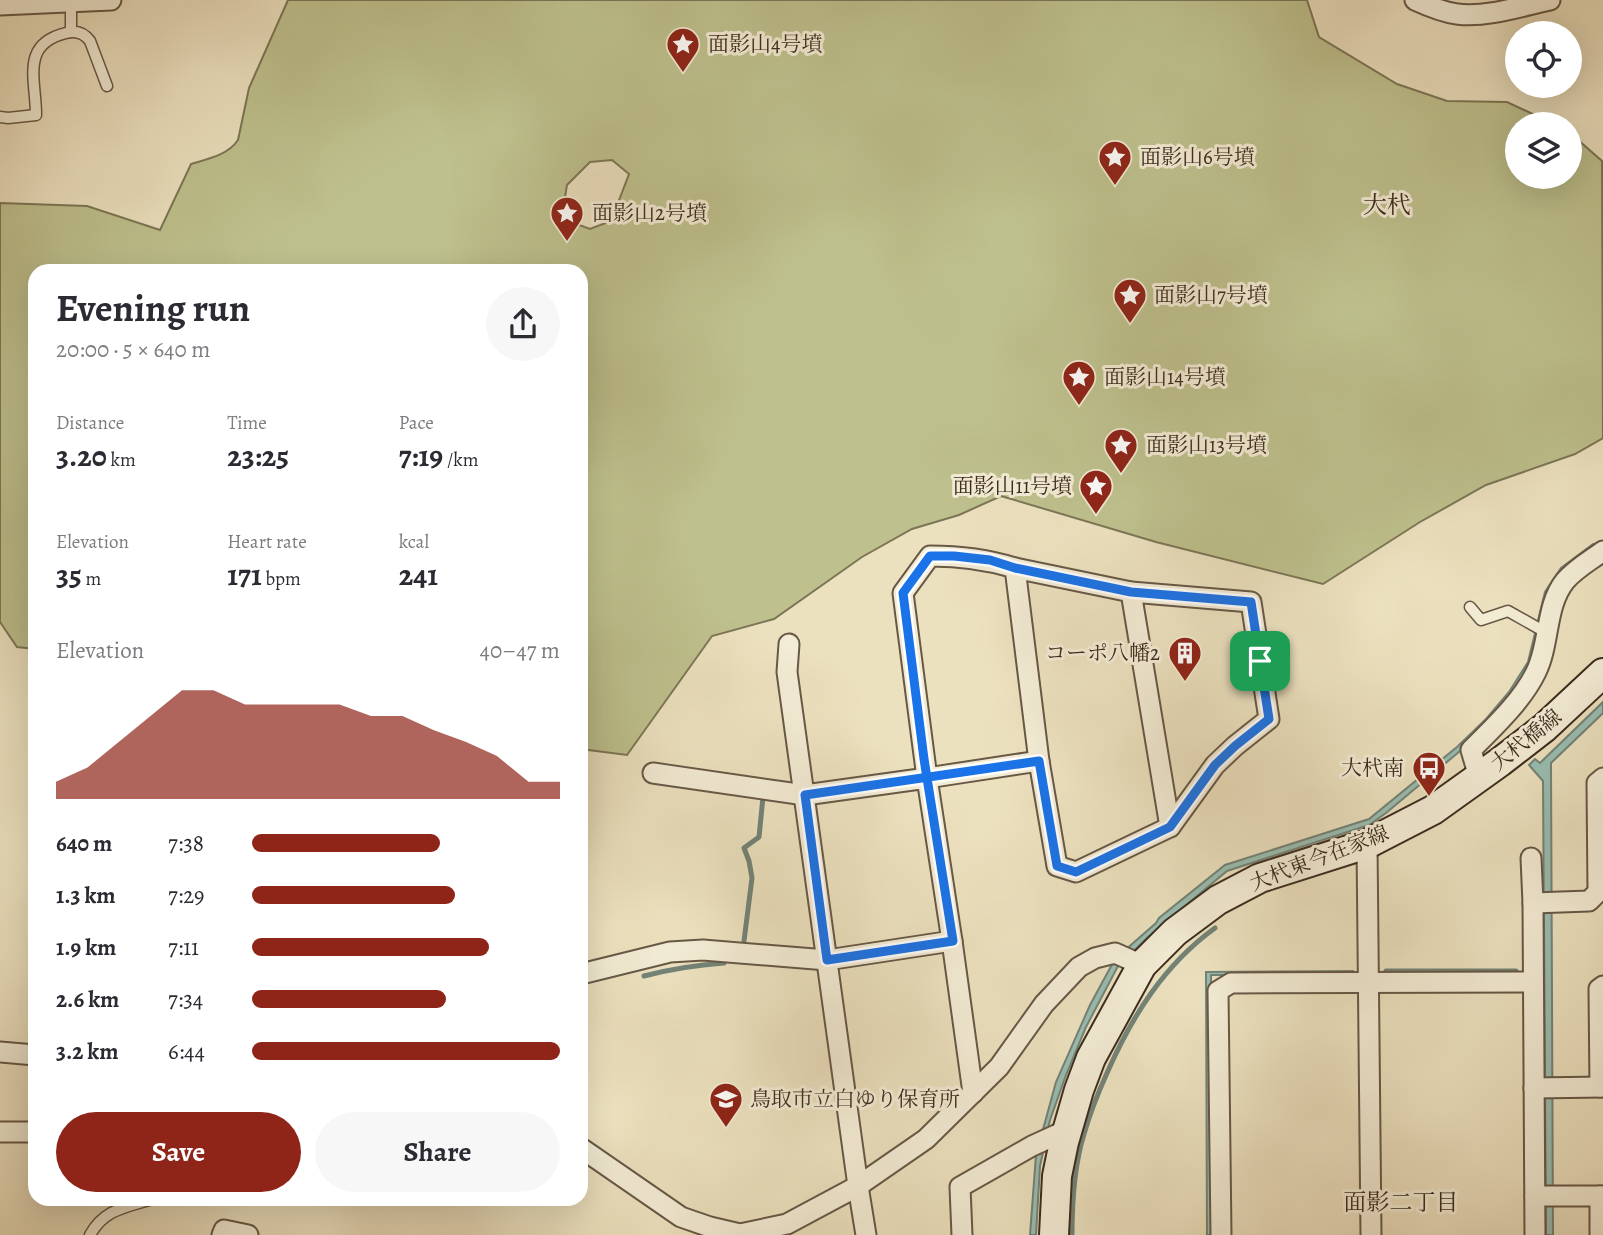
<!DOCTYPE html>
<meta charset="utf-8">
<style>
:root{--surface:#fff;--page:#f7f7f7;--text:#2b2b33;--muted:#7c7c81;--accent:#8f2418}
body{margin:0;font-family:Alegreya,"Noto Serif JP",serif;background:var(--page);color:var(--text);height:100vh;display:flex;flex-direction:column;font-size:26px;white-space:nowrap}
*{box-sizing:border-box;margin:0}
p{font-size:23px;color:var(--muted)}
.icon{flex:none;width:38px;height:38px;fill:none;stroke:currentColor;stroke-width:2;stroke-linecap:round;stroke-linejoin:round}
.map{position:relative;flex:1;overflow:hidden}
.sheet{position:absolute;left:28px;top:264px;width:560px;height:942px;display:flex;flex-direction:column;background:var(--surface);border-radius:21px;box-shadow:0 7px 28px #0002}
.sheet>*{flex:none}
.controls{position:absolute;left:1505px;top:21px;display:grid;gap:14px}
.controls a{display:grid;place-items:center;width:77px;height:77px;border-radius:50%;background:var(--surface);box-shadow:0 7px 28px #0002;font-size:35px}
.pin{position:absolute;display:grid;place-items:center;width:60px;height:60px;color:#fff;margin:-30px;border-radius:14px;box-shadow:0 4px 10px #0006}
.round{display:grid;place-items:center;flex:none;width:74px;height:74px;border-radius:37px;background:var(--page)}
.overview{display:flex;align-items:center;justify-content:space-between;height:119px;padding:0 28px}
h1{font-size:38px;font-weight:600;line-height:52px}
.figures{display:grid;grid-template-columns:repeat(3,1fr);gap:10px;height:119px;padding:7px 28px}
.figures div{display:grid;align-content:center}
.figures b{font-size:30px;font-weight:600}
.figures small{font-size:19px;font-weight:400}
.figures p{font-size:19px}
.chart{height:196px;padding:14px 28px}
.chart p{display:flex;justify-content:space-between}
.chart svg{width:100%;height:126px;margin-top:7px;fill:var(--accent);opacity:.7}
.button{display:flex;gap:14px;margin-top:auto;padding:14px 28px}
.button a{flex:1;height:80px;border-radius:42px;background:var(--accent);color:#fff;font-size:28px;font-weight:600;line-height:80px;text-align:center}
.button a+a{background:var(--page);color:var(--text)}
ul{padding:0 28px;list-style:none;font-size:23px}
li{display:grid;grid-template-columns:112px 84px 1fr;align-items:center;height:52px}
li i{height:18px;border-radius:9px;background:var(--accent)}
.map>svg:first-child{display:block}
.green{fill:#bec18e;stroke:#7c7656;stroke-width:2;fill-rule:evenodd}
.water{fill:#99beb2;stroke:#738377;stroke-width:2}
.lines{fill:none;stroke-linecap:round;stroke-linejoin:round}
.stream{stroke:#738377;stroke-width:5}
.lane-casing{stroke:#675846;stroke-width:13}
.street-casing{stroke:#675846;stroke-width:23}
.secondary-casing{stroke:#3b2b1e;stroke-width:32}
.lane{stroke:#f3ecd5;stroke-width:10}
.street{stroke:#f3ecd5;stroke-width:19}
.secondary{stroke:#f3ecd5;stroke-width:28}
.route-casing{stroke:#fff;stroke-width:14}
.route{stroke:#1a73e8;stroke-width:9}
.labels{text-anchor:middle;stroke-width:6;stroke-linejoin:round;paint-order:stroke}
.poi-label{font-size:21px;fill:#3b2b1e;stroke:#f3ecd5;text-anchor:start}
.street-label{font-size:21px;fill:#3b2b1e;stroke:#f3ecd5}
.neighbourhood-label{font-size:23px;fill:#3b2b1e;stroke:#f3ecd5}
.quarter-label{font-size:24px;fill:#3b2b1e;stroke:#f3ecd5}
</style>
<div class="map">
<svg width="1603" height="1235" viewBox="0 0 1603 1235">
<rect width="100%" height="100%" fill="#ece1bf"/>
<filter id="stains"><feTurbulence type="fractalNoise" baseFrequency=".00286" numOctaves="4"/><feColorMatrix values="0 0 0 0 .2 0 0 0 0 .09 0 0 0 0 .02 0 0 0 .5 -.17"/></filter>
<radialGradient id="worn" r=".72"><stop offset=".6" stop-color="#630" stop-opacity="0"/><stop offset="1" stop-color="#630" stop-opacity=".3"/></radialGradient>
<path class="green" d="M288 0H1307L1319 37 1397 84 1447 101 1507 102 1554 124H1517V177H1570V133L1602 161 1603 438 1575 454 1486 485 1420 522 1323 584 1156 542 1001 496 959 515 912 529 862 557 774 619 712 636 627 755 581 749V271H35V649L17 647 0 622V203L87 206 160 230 191 164C208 159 228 155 238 140L249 88ZM612 160 629 174 611 221 590 229 571 222 562 215 567 185 590 162Z"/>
<g class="water">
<path d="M1593 544 1596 547 1565 573 1537 650 1521 682 1466 746 1386 813 1369 825 1227 871 1148 937 1118 966 1086 1027 1066 1075 1050 1120 1040 1166 1036 1235H1030L1036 1155 1056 1082 1090 1005 1115 959 1156 923 1159 918 1225 865 1369 819 1457 747 1486 719 1509 692 1528 662 1545 592 1561 568Z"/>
<path d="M1603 702V713L1551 763 1553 1235H1546L1543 781 1529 765 1535 759 1540 763Z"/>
<path d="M1353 971V975H1211V1235H1207L1206 972Z"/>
</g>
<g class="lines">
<g class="stream">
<path d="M744 941 752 878 749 861 744 848 759 837 763 797"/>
<path d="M1386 971H1516"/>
<path d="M644 976C671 969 696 965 724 963"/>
<path d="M1072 1235C1072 1202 1074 1166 1084 1134 1090 1113 1098 1093 1107 1073 1132 1016 1164 965 1215 928"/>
</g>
<defs>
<g id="lane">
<path d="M71 32V1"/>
<path d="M0 117 8 118 36 115C36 80 20 44 66 33 76 30 84 33 90 41L107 86"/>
<path d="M1470 607 1481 620 1508 611 1547 633"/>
<path d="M90 1235C104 1210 123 1208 149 1200L150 1199"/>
</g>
<g id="street">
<path d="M1415 0C1428 6 1443 12 1457 14 1486 18 1522 6 1550 0"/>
<path d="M0 5 111 0"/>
<path d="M1015 568 1131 592 1251 602 1269 719 1235 746 1215 765 1170 827 1076 872 1057 866 1039 761Z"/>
<path d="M1015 568C986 559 959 556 930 556L903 593 927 778 1039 761"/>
<path d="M1131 592 1170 827"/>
<path d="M789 644 787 672 858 1186 866 1235"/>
<path d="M653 773 805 795 927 778 952 941 973 1093"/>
<path d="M1479 777 1471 750C1493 728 1522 701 1536 672 1550 644 1545 606 1565 581 1575 569 1591 560 1603 551"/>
<path d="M1367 844 1371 1235"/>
<path d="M1531 858 1533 903 1535 1235"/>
<path d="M1533 903 1589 901 1598 892 1597 783 1603 778"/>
<path d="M581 974 670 952 703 950 827 960 952 941"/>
<path d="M0 1052 35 1055"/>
<path d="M1600 1087 1599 989 1603 986"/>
<path d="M1534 1088 1603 1087"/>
<path d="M0 1132H35"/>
<path d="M581 1148 681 1217 710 1227 740 1234 787 1224 858 1186 926 1139 999 1067 1044 1004 1079 967 1095 958 1115 953 1142 965"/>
<path d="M1535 1196H1603"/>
<path d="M1600 1196V1235"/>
<path d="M222 1235 224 1230 248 1235"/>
<path d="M962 1235 960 1187 1032 1146 1067 1130"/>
<path d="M1221 1235 1218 991 1231 983 1532 982"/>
</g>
<path id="secondary" d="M1054 1235 1057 1176 1064 1142 1079 1090 1091 1058 1142 965 1175 932 1218 900 1260 878 1367 844 1433 810 1500 762 1544 728 1603 673"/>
</defs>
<use href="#lane" class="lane-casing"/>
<use href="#street" class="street-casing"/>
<use href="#secondary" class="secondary-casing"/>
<use href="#lane" class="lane"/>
<use href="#street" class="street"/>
<use href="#secondary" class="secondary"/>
</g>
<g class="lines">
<defs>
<path id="route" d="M1260 661 1269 719 1235 746 1215 765 1170 827 1076 872 1057 866 1039 761 805 795 827 960 953 941 927 778 924 759 903 593 930 556H954L990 560 1015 568 1131 592 1251 602 1260 661"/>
</defs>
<use href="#route" class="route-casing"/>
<use href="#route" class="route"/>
</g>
<defs>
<symbol id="sight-pin" viewBox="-11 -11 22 30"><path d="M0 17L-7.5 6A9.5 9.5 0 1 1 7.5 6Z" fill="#8f2418" stroke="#f3ecd5"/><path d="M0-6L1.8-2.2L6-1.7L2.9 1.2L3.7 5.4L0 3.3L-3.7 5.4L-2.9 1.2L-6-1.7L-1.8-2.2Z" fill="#fff"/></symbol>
<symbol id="building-pin" viewBox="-11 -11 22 30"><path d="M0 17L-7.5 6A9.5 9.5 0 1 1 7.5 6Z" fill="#8f2418" stroke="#f3ecd5"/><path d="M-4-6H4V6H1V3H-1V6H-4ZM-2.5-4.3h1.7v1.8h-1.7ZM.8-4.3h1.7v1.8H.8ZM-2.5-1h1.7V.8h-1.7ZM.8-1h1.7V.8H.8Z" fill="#fff"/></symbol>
<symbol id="bus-pin" viewBox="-11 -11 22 30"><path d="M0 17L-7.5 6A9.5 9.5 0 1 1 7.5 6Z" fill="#8f2418" stroke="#f3ecd5"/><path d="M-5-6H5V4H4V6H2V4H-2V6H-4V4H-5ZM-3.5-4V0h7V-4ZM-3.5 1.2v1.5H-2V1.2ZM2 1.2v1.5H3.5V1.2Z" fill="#fff"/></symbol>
<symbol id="school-pin" viewBox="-11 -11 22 30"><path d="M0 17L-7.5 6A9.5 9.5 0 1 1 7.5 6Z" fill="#8f2418" stroke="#f3ecd5"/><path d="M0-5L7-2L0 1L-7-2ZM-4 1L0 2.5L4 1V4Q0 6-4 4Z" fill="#fff"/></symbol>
</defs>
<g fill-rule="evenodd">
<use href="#sight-pin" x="664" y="25" width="38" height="52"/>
<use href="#sight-pin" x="1096" y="138" width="38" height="52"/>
<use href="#sight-pin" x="548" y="194" width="38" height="52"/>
<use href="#sight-pin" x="1111" y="276" width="38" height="52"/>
<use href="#sight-pin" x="1060" y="358" width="38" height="52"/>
<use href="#sight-pin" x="1102" y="426" width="38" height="52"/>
<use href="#sight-pin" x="1077" y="467" width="38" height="52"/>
<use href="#building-pin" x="1166" y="634" width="38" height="52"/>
<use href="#bus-pin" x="1410" y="749" width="38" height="52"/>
<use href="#school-pin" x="707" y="1080" width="38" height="52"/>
</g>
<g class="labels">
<g class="poi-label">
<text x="708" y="51">面影山4号墳</text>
<text x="1140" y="164">面影山6号墳</text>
<text x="592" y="220">面影山2号墳</text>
<text x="1154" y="302">面影山7号墳</text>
<text x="1104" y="384">面影山14号墳</text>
<text x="1146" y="452">面影山13号墳</text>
<text x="1072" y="493" text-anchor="end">面影山11号墳</text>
<text x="1160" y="660" text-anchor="end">コーポ八幡2</text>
<text x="1404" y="775" text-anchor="end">大杙南</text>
<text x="750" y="1106">鳥取市立白ゆり保育所</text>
</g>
<g class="street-label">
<text transform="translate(1526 740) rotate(-39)" y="7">大杙橋線</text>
<text transform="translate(1319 858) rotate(-21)" y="7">大杙東今在家線</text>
</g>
<g class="neighbourhood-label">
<text x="1401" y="1210">面影二丁目</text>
</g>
<g class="quarter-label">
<text x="1387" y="213">大杙</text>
</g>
</g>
<rect width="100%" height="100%" filter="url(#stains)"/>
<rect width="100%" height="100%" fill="url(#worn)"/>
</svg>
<div class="controls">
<a><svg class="icon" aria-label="locate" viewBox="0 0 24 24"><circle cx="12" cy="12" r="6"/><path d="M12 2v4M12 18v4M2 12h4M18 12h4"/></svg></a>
<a><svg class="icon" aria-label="layers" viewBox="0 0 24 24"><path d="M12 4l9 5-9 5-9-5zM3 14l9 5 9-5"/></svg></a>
</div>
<div class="pin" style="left:1260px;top:661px;background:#1e9e55"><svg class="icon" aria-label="arrive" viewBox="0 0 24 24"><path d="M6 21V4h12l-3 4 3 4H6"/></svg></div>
<section class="sheet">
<div class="overview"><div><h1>Evening run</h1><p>20:00 · 5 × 640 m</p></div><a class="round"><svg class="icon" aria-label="share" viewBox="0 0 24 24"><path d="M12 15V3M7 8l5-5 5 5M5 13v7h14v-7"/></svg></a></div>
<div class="figures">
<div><p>Distance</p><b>3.20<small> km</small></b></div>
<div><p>Time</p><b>23:25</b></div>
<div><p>Pace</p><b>7:19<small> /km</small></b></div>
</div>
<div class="figures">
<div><p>Elevation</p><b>35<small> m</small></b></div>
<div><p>Heart rate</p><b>171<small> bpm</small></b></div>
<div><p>kcal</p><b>241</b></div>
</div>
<div class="chart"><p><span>Elevation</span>40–47 m</p>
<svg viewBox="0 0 160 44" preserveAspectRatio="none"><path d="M0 44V38L10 33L20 24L30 15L40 6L50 6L60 11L70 11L80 11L90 11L100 15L110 15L120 20L130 24L140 29L150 38L160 38V44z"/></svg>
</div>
<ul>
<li><b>640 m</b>7:38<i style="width:61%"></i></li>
<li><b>1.3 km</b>7:29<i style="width:66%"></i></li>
<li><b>1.9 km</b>7:11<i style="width:77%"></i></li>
<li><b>2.6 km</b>7:34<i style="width:63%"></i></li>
<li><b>3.2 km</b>6:44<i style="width:100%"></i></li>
</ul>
<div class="button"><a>Save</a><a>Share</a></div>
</section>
</div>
